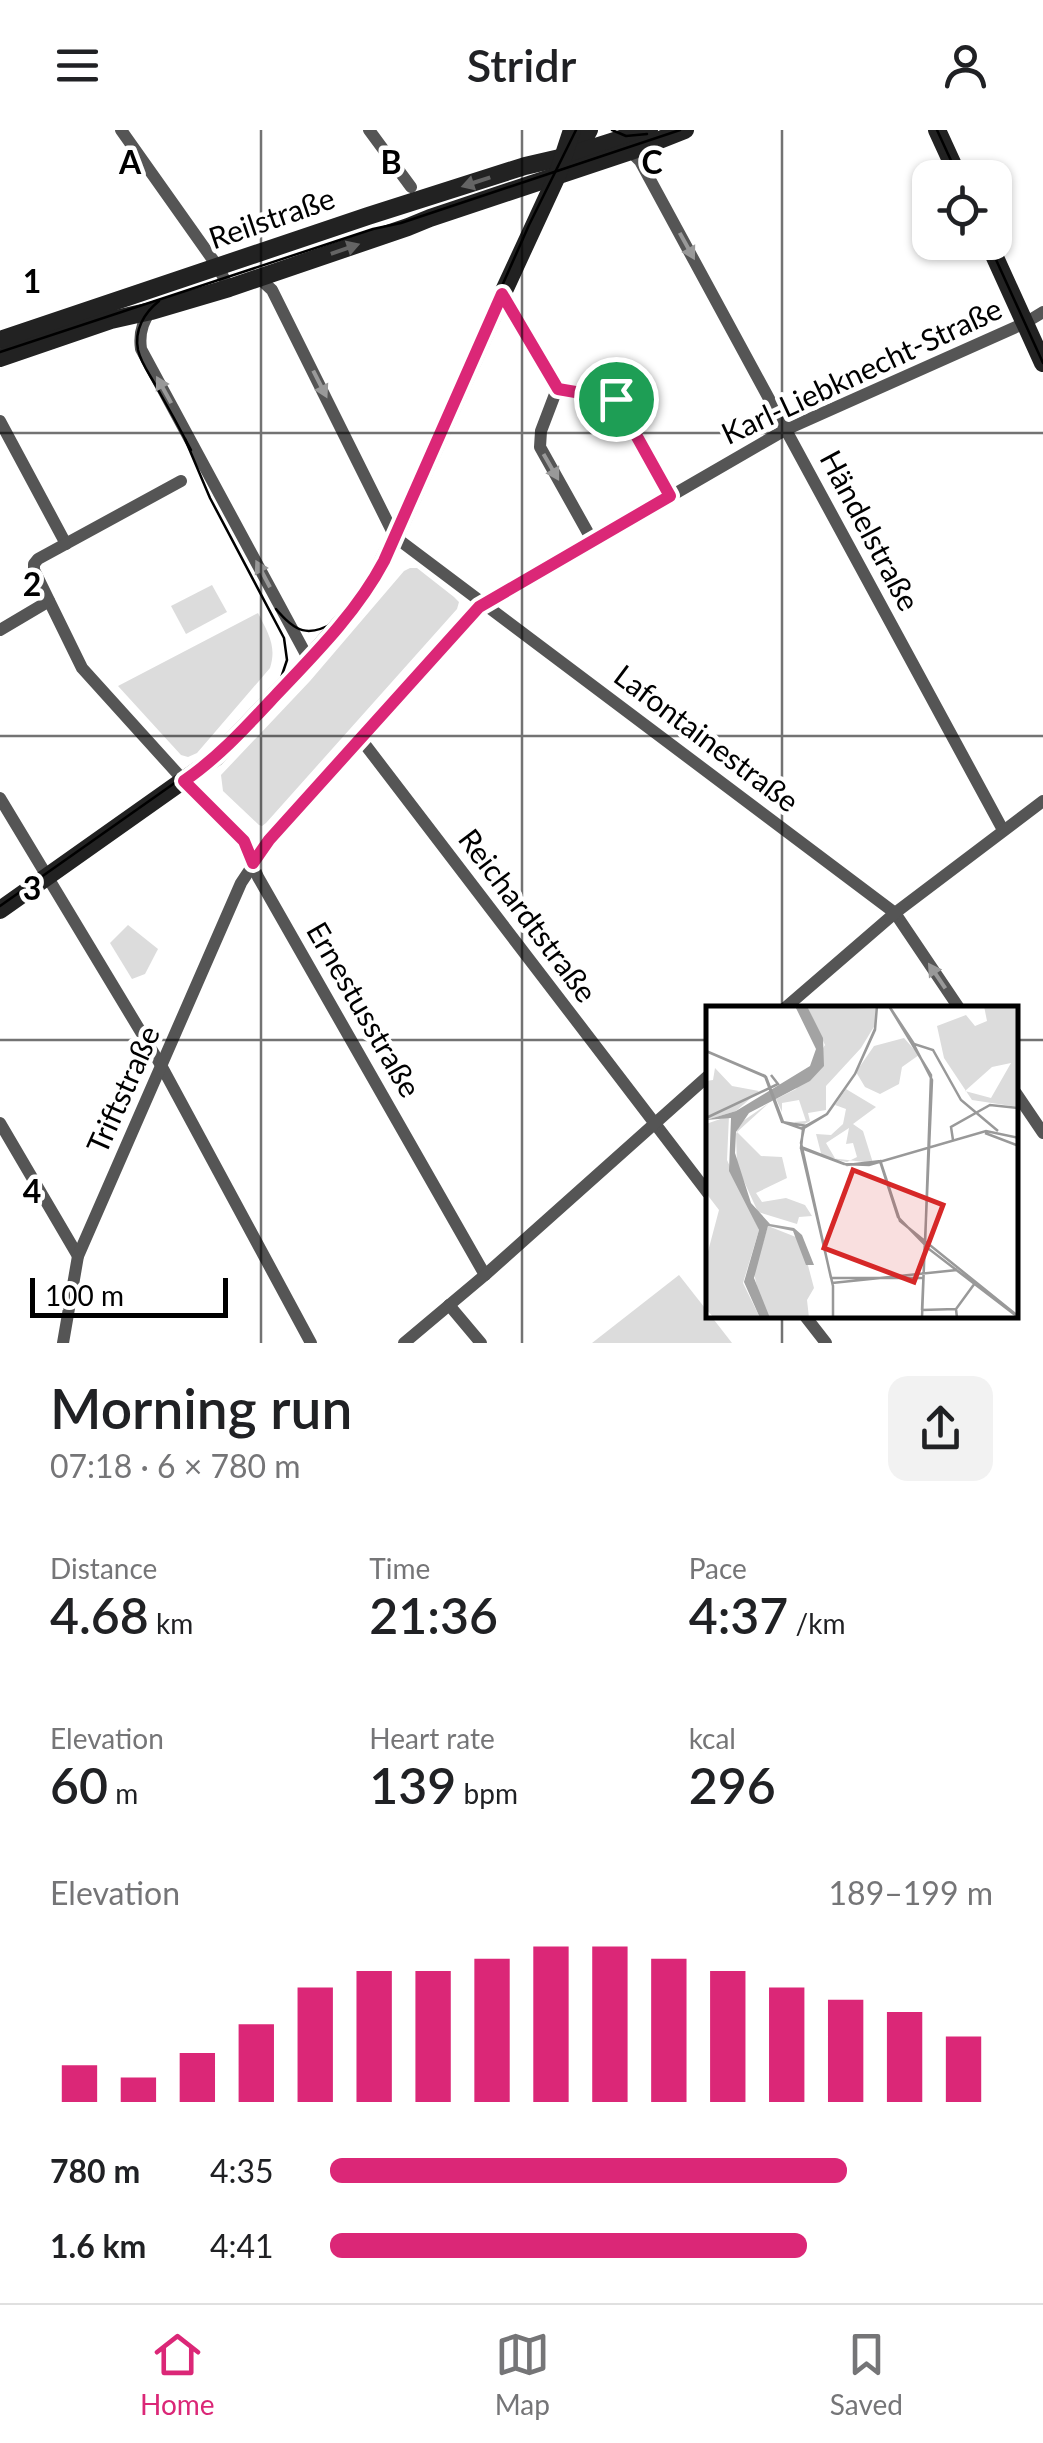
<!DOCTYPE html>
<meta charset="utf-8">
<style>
:root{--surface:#fff;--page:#f2f2f2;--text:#202124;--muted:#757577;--line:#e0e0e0;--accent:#db2777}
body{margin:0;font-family:Lato,sans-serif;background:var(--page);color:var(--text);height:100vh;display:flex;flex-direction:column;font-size:38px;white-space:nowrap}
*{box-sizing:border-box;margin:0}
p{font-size:32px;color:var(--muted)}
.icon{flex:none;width:55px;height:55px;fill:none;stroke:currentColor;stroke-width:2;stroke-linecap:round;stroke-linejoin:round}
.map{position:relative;height:1213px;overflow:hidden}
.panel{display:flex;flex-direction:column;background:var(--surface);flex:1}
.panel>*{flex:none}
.fabs{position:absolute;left:912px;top:30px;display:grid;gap:20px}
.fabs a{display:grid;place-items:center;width:100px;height:100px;border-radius:20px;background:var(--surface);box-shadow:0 2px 8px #0004;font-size:50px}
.scale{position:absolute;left:30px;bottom:25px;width:198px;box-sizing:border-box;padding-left:10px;border:5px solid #000;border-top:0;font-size:28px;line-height:35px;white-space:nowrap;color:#000;-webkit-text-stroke:8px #fff;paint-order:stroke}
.pin{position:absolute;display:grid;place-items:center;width:85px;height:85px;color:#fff;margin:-42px;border:5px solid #fff;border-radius:50%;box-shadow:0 2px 10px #0007}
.round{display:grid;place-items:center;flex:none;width:105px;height:105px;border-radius:20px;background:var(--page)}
.summary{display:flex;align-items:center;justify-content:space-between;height:170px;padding:0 50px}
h1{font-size:55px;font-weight:600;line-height:75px}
.metrics{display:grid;grid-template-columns:repeat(3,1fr);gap:15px;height:170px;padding:10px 50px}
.metrics div{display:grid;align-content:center}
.metrics b{font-size:50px;font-weight:600}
.metrics small{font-size:28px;font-weight:400}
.metrics p{font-size:28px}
.chart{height:280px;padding:20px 50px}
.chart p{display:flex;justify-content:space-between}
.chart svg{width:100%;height:180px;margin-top:10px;stroke:var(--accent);stroke-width:6}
ul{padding:0 50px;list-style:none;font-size:32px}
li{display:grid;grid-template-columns:160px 120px 1fr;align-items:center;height:75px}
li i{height:25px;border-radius:12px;background:var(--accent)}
header{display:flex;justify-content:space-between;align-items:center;height:130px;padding:0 50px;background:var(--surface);font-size:45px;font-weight:600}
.menu{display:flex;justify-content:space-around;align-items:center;height:140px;border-top:2px solid var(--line);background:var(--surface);font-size:28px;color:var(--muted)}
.menu a{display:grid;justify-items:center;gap:5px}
.menu .selected{color:var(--accent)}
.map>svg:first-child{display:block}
.green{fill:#dcdcdc}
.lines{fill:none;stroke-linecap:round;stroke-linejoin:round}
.street{stroke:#555;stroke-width:12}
.secondary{stroke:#222;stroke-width:18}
.tram{stroke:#000;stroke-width:2.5}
.oneway{fill:#646464}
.oneway2{fill:#999}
.route-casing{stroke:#fff;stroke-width:20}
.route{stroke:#db2777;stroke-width:12}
.grid{fill:none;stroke:#000;stroke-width:2.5;stroke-opacity:0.55}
.labels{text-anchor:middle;stroke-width:9;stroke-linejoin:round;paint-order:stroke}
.street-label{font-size:30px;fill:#000;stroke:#fff}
.inset-road{fill:none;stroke:#999;stroke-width:2.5}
.view{fill:#d62828;fill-opacity:0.15;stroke:#d62828;stroke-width:5}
.inset-edge{fill:none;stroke:#000;stroke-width:5}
.grid-label{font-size:32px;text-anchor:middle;font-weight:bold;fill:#000;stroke:#fff;stroke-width:9;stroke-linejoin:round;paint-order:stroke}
</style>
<header><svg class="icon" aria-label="menu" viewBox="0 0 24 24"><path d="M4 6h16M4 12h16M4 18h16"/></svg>Stridr<svg class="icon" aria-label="person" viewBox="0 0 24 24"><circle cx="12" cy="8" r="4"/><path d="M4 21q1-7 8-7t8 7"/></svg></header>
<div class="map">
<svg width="1043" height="1213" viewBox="0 0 1043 1213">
<rect width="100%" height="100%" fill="#fff"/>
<g class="green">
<path d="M410 438H417L454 467 459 472 457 479 266 693 262 696 259 695 223 661 221 645 310 551 404 441Z"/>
<path d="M212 455 227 482 186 504 171 476Z"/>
<path d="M258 483C268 503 277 516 270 538L197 623 188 627 181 625 118 556Z"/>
<path d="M128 795 158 819 145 844 132 849 110 813Z"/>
<path d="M679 1145 708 1182V1186H711L732 1213H592Z"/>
</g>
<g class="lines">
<g class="street">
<path d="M121 0 218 137 229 158"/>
<path d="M369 0 411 57"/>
<path d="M631 22 640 31 1003 700"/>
<path d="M259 148 272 160 395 407 895 783 959 878"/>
<path d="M502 165 557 259 616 269 670 366"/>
<path d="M151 181C142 192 139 205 141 219L309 530"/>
<path d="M557 259 541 301 540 317 592 410"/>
<path d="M0 291 66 414"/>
<path d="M181 351 38 429 34 434V440L82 538 186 653 243 711 258 747 485 1145"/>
<path d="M0 500 49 471"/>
<path d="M360 608 708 1063"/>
<path d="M0 668 162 937 311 1213"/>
<path d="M785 878 895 783 1043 671"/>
<path d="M1016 963 1043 1003"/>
<path d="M0 993 78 1126"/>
<path d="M449 1175 481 1213"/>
<path d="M805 1186 826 1213"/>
<path d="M63 1213 78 1126 241 753 269 711 479 477 785 300 1025 193 1043 182"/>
<path d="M404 1213 485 1145 708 946"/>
</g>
<g class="secondary">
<path d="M937 0 959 48"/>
<path d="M574 27 589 0"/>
<path d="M988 112 1043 233"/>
<path d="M0 210 368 86 525 36 564 27 649 0"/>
<path d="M0 228 111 190 151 181 229 158 408 97 430 88 637 19 685 0"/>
<path d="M0 780 215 628 307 532 354 478 377 444 395 407 502 165 557 46 572 0"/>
</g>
<g class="tram">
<path d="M612 0 626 6 647 4"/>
<path d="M937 0 959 48"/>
<path d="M988 112 1043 233"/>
<path d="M159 171C144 183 134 200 138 220 141 233 150 245 156 256 168 277 180 299 191 320"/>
<path d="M0 222 373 99 401 93 680 0"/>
<path d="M185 309 210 368 284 508 287 530 279 554"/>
<path d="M276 479C295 502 308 508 335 492"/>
<path d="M0 776 213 626 287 550 351 476 380 431 529 95 576 0"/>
</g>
</g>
<defs><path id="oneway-solid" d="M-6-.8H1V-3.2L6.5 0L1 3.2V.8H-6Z" transform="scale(2.5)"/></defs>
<g class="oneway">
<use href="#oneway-solid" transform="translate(476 52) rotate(162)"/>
<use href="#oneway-solid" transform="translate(345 119) rotate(-19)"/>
</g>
<g class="oneway2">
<use href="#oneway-solid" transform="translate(687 116) rotate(61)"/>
<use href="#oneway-solid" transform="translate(320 254) rotate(63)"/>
<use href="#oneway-solid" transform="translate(164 260) rotate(-119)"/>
<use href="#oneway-solid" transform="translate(551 337) rotate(60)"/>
<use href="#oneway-solid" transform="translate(263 444) rotate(-118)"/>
<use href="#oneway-solid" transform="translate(937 846) rotate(-124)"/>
</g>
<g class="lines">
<defs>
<path id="route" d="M502 164 558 259 616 269 670 366 479 477 269 710 253 733 244 711 184 651C219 627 247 596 276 565 315 524 357 482 384 431Z"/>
</defs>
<use href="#route" class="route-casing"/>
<use href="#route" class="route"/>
</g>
<path class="grid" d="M261 0V1213M522 0V1213M782 0V878M0 303H1043M0 606H1043M0 910H708M1016 910H1043M782 1186V1213"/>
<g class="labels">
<g class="street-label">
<text transform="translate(272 89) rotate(-19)" y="10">Reilstraße</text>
<text transform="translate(862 242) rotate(-25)" y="10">Karl-Liebknecht-Straße</text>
<text transform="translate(869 401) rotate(62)" y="10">Händelstraße</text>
<text transform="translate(706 609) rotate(37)" y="10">Lafontainestraße</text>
<text transform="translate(527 786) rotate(53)" y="10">Reichardtstraße</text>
<text transform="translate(363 880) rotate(60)" y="10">Ernestusstraße</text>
<text transform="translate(124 960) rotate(-66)" y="10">Triftstraße</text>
</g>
</g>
<g transform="translate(706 876)">
<rect width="312" height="312" fill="#fff"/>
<path d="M101 0 170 3 169 19 155 42 120 80V104L102 107 104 115 95 120 88 116 100 115 93 94 76 97V106L70 93 90 83 119 39ZM278 0H312V101L266 94 238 52 231 20 260 9 269 20 281 15ZM305 57 285 92 259 85 286 61ZM198 32 213 49 196 61 193 78 174 88 159 81 150 66 168 40ZM9 62 26 80 53 85 30 105 0 114V75L7 74ZM140 83 170 101 147 118 157 125 167 157 116 151 110 128 125 129 137 118 140 103 129 99ZM143 122 140 138 147 137 151 151 141 156 130 154 120 137ZM63 97 31 126 55 150 76 151 81 172 50 187 56 196 80 192 99 199 106 210 93 211 91 218 52 206 31 160 30 128 34 117ZM23 110 21 154 53 224 37 277 54 312H8L0 303V253L13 204 0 187V118ZM62 220 95 233 108 282 101 294 103 312H64L54 295 48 267Z" fill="#dcdcdc" fill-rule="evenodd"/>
<path d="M89 0H101L117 32 118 60 104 75 43 107 30 126 29 147 45 197 64 218 88 222 96 229 108 259H100L87 225 62 220 48 272 64 312H54L38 276 53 224 23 165 25 112 0 114 30 105 104 60 110 43Z" fill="#a3a3a3"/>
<path class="inset-road" d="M183 0 208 38 227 44 255 94 292 125M183 0 225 69 219 240 313 312M207 37 226 74 216 304M0 45 60 71 77 116 97 123 95 142 138 158 163 159 280 125 313 132M0 45 59 70 76 116 101 120M0 112 72 78 65 69M96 122 121 108 149 68 169 24 171 0M279 127 313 140M247 134 245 121 284 99 313 102M95 141 141 159 174 155 192 211 224 244M95 142 127 280V312M174 154 194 215 313 311M125 272 95 137 98 122 121 108 149 68 169 23 171 0M125 272H217M126 277 251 264M216 304 250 303M216 312 219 233M251 312 250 303 269 277"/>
<path class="view" d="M147 164 237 199 208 276 118 242Z"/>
<rect width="312" height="312" class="inset-edge"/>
</g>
<g class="grid-label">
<text x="130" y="44">A</text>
<text x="391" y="44">B</text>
<text x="652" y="44">C</text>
<text x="32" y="163">1</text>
<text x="32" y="466">2</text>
<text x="32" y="770">3</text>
<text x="32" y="1073">4</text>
</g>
</svg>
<div class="fabs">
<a><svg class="icon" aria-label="locate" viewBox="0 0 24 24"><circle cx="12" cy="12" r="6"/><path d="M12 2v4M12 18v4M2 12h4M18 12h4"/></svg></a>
</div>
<div class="scale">100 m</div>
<div class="pin" style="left:616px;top:269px;background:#1e9e55"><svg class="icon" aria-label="arrive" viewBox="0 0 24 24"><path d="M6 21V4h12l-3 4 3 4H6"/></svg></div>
</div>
<section class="panel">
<div class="summary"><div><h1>Morning run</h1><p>07:18 · 6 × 780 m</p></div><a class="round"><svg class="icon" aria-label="share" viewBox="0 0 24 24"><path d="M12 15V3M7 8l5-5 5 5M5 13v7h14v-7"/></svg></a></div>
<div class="metrics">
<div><p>Distance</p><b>4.68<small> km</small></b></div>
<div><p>Time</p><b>21:36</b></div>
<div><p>Pace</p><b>4:37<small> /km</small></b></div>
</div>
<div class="metrics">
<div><p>Elevation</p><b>60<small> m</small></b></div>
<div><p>Heart rate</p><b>139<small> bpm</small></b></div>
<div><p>kcal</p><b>296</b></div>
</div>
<div class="chart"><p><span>Elevation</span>189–199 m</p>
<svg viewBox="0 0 160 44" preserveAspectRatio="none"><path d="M5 44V35M15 44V38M25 44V32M35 44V25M45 44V16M55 44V12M65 44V12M75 44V9M85 44V6M95 44V6M105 44V9M115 44V12M125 44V16M135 44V19M145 44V22M155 44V28"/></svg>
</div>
<ul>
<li><b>780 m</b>4:35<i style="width:78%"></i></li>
<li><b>1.6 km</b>4:41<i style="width:72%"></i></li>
</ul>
</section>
<nav class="menu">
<a class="selected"><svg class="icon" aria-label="home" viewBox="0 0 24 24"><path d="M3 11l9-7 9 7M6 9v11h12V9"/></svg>Home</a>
<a><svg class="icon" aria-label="map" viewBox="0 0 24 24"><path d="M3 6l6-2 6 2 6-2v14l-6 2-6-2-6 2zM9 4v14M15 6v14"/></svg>Map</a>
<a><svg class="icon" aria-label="saved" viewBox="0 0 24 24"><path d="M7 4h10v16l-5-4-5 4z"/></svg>Saved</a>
</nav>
